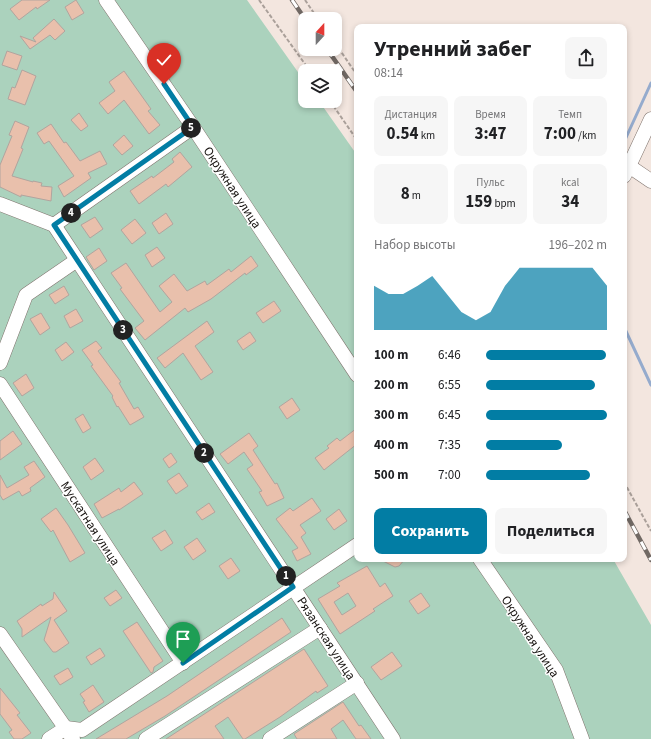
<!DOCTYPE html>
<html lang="ru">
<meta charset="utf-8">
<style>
:root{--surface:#fff;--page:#f6f6f6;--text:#202124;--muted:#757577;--accent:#027da4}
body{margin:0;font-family:"Source Sans 3",sans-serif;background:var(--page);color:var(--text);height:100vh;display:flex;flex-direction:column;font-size:15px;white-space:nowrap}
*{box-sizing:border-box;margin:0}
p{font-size:13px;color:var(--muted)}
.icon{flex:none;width:22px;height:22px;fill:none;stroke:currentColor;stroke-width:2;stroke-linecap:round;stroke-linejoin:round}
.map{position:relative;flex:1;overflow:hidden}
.panel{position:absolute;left:354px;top:24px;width:273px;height:538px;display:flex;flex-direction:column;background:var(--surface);border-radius:8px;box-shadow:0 2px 6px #0003}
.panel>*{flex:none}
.needle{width:26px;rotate:21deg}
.tools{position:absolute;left:298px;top:12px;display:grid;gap:8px}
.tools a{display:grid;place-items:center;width:44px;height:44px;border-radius:8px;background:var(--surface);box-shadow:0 2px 6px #0003;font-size:20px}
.pin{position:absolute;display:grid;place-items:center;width:34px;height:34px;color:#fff;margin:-41px -17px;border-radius:50% 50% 50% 0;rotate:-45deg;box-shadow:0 0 4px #0007}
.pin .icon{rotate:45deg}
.km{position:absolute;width:20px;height:20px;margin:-10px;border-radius:50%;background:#222;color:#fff;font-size:11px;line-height:20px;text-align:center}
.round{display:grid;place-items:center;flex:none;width:42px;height:42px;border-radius:8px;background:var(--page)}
.overview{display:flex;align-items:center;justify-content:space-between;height:68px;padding:0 20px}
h1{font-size:22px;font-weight:700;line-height:30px}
.figures{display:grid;grid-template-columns:repeat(3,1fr);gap:6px;height:68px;padding:4px 20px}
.figures div{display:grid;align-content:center;border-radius:8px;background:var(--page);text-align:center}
.figures b{font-size:17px;font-weight:700}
.figures small{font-size:11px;font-weight:400}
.figures p{font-size:11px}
.chart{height:112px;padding:8px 20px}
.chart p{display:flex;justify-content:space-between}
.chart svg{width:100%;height:72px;margin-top:4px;fill:var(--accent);opacity:.7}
.primary-button{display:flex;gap:8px;margin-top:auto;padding:8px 20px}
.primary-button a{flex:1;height:46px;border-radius:8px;background:var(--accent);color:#fff;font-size:16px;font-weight:700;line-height:46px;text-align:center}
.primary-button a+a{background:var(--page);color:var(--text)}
ul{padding:0 20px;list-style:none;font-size:13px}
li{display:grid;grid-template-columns:64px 48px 1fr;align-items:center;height:30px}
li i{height:10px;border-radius:5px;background:var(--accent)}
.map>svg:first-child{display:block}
.green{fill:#abd2bd}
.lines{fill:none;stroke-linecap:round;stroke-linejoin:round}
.stream{stroke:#95abcd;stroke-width:3}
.building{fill:#e9c0ac;stroke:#b1a49e;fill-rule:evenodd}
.minor-casing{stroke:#81756f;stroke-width:15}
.path{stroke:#aaa09a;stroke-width:2;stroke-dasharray:4 2;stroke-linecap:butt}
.minor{stroke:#fff;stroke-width:14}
.rail-casing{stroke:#716964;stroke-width:4.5}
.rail{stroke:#fff;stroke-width:3;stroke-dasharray:9;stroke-linecap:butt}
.route-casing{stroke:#fff;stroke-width:8}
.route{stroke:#027da4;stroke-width:5}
.labels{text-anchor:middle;stroke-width:3;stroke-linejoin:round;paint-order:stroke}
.street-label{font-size:13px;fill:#16120f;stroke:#fff}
</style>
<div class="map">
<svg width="651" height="739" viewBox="0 0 651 739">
<rect width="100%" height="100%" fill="#f3e6df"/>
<path class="green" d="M0 0H247L305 82V101H319L357 155V559H613L651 625V739H0Z"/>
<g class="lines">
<g class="stream">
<path d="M624 142 651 83"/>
<path d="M624 327 651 385"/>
</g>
</g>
<g class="building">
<path d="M22 0H50L37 9 36 7 19 20 10 9Z"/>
<path d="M76 0 84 13 72 20 65 7Z"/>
<path d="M54 19 65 31 55 40 50 35 30 49 20 36 36 42 33 38Z"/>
<path d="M7 51 22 56 17 70 2 65Z"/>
<path d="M22 70 36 76 25 105 8 99 12 87 15 88Z"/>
<path d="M124 71 151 109 148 111 160 125 149 134 124 100 108 114 99 103 115 91 109 82Z"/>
<path d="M79 113 88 126 81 131 71 120Z"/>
<path d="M15 121 29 127 21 148 23 149 12 176 33 182V181L42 183 41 186 52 187 51 201 21 195V197L0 187V165L12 136 9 135Z"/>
<path d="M51 124 64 143 66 142 80 161 100 151 107 164 88 173 91 178 64 197 58 186 74 176 49 141 44 144 37 133Z"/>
<path d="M124 135 133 146 122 155 113 145Z"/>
<path d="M180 152 192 167 168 187 166 184 139 204 130 191 152 176 153 178 174 162 172 159Z"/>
<path d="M166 213 173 224 159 234 152 223Z"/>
<path d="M95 217 103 229 90 238 81 225Z"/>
<path d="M135 219 146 233 132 244 121 230Z"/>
<path d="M157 247 165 258 152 267 145 255Z"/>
<path d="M99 248 107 261 94 270 86 257Z"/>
<path d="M251 256 258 266 246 275 245 273 211 299 188 312 185 308 145 340 135 328 144 321 120 289 122 288 111 273 126 263 160 312 172 302 159 286 174 274 187 291 205 281 207 285 229 269 231 272Z"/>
<path d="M64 286 69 295 55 304 49 295Z"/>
<path d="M274 301 281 311 263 323 256 313Z"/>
<path d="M76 309 83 321 70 328 64 316Z"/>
<path d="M41 313 50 328 40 335 30 319Z"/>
<path d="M207 321 214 332 195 346 213 372 201 380 183 353 165 368 157 358Z"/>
<path d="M250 332 256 341 243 350 237 341Z"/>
<path d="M96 341 102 348 98 351 121 382 119 383 134 409 138 407 144 417 130 425 118 406 117 407 112 397 113 396 91 366 93 365 82 350Z"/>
<path d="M66 342 74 352 62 361 55 350Z"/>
<path d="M26 374 34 388 22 396 13 383Z"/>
<path d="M292 398 300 410 287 419 279 407Z"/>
<path d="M83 414 91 428 83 433 75 419Z"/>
<path d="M357 428V444L324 470 315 458 329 448 327 446 337 438 340 441Z"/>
<path d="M13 431 22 444 0 460V441Z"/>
<path d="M249 433 258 446 253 450 275 484 277 483 284 498 267 506 259 492 262 491 247 469 253 465 244 452 228 464 220 454Z"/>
<path d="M171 453 177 462 169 468 163 459Z"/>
<path d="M95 458 104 471 91 480 83 467Z"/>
<path d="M34 461 45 477 30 488 31 491 22 496 19 491 3 500 0 495V475L7 488 29 475 24 467Z"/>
<path d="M179 473 188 486 176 494 167 481Z"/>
<path d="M134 482 143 494 119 510V509L102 518 94 504 119 488 121 492Z"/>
<path d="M312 498 321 511 300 525 306 533 301 537 311 554 297 561 292 551 298 548 276 519 290 508 293 511Z"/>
<path d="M209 503 215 512 202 520 196 512Z"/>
<path d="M56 508 68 525 85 553 70 562 53 530 51 532 41 519Z"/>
<path d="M339 509 347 521 334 530 326 519Z"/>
<path d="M165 530 173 543 161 551 152 538Z"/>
<path d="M197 538 206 551 193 560 184 547Z"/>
<path d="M231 558 240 571 228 579 219 566Z"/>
<path d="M379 559H405L399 566 395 567Z"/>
<path d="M367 566 380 587 385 583 393 596 373 609 375 611 340 634 318 599 340 586 337 583ZM348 593 356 606 342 615 334 602Z"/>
<path d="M116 590 122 598 110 606 104 598Z"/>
<path d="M54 592 67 611 54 620 69 643 56 652H53L44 640 51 617 22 637V629L17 621 41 604 42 606 53 599Z"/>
<path d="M421 593 430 606 418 614 409 601Z"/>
<path d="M282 618 291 632 165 716 126 739H96L167 696Z"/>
<path d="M137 622 163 661 154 667 153 672 151 673 123 631Z"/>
<path d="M100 648 105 656 91 665 86 657Z"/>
<path d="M304 649 328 686 317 693 316 691 280 717 245 739H243L228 717 215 726 224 739H166Z"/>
<path d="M392 652 402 666 381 680 371 667Z"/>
<path d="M68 668 73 677 60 685 54 676Z"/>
<path d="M93 685 104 702 89 712 83 702 85 701 80 694Z"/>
<path d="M0 688 20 713 17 715 31 733 22 739H14L9 732 12 730 0 714Z"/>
<path d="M343 702 359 726 361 725 371 739H356L343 720 331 729 337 739H297L294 734Z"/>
</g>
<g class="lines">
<defs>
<g id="minor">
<path d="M106 0 193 127 357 375"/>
<path d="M629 166 651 119"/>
<path d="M624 176 629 166 651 181"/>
<path d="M0 204 54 225 393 739"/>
<path d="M54 225 193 127"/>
<path d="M0 363 26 295 77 260"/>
<path d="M0 384 183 663"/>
<path d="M480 559 556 670 582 739"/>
<path d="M0 634 73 739"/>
<path d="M49 739 66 728 82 730 357 545"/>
<path d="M146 739 320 628"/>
<path d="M270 739 357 683"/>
</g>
</defs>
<use href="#minor" class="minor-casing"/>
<g class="path">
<path d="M259 0 310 71"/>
<path d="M305 0 318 19"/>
<path d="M335 43 357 75"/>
<path d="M330 101 357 140"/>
<path d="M624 482 651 531"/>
</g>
<use href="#minor" class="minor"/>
<defs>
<g id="rail">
<path d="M292 0 305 19"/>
<path d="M327 49 357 92"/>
<path d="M624 510 651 560"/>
</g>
</defs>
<use href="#rail" class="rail-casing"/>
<use href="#rail" class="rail"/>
</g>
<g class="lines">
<defs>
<path id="route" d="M164 84 193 127 54 225 293 587 183 663"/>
</defs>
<use href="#route" class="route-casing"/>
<use href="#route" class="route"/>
</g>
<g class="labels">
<g class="street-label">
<text transform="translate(233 187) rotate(57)" y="5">Окружная улица</text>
<text transform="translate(91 523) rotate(57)" y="5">Мускатная улица</text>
<text transform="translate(531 636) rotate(57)" y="5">Окружная улица</text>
<text transform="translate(327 638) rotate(57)" y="5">Рязанская улица</text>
</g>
</g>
</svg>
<div class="tools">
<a><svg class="needle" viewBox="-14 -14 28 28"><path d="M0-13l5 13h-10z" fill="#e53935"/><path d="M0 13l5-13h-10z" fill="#757577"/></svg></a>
<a><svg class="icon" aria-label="layers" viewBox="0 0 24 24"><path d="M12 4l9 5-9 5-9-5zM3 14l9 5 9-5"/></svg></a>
</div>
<div class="pin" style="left:183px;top:663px;background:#1e9e55"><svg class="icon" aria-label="arrive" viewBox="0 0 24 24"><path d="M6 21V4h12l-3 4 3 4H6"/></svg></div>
<div class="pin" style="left:164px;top:84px;background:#d93025"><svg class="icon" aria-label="check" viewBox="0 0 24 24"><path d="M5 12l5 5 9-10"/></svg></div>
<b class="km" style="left:286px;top:576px">1</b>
<b class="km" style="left:204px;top:453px">2</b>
<b class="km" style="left:123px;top:330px">3</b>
<b class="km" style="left:71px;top:213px">4</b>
<b class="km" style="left:191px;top:128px">5</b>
<section class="panel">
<div class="overview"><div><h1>Утренний забег</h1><p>08:14</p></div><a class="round"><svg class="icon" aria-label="share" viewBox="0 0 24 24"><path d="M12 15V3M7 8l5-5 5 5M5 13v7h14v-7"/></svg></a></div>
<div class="figures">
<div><p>Дистанция</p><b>0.54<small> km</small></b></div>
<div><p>Время</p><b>3:47</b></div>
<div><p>Темп</p><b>7:00<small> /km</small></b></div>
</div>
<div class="figures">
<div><b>8<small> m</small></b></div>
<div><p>Пульс</p><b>159<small> bpm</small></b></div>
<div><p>kcal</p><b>34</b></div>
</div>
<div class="chart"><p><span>Набор высоты</span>196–202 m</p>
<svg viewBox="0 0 160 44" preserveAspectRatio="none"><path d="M0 44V17L10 22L20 22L30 17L40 11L50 22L60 33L70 38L80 33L90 17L100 6L110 6L120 6L130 6L140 6L150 6L160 17V44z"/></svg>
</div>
<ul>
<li><b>100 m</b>6:46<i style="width:99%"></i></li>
<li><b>200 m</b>6:55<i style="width:90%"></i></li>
<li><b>300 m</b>6:45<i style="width:100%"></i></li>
<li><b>400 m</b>7:35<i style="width:63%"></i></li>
<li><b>500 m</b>7:00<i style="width:86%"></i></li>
</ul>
<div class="primary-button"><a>Сохранить</a><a>Поделиться</a></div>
</section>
</div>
